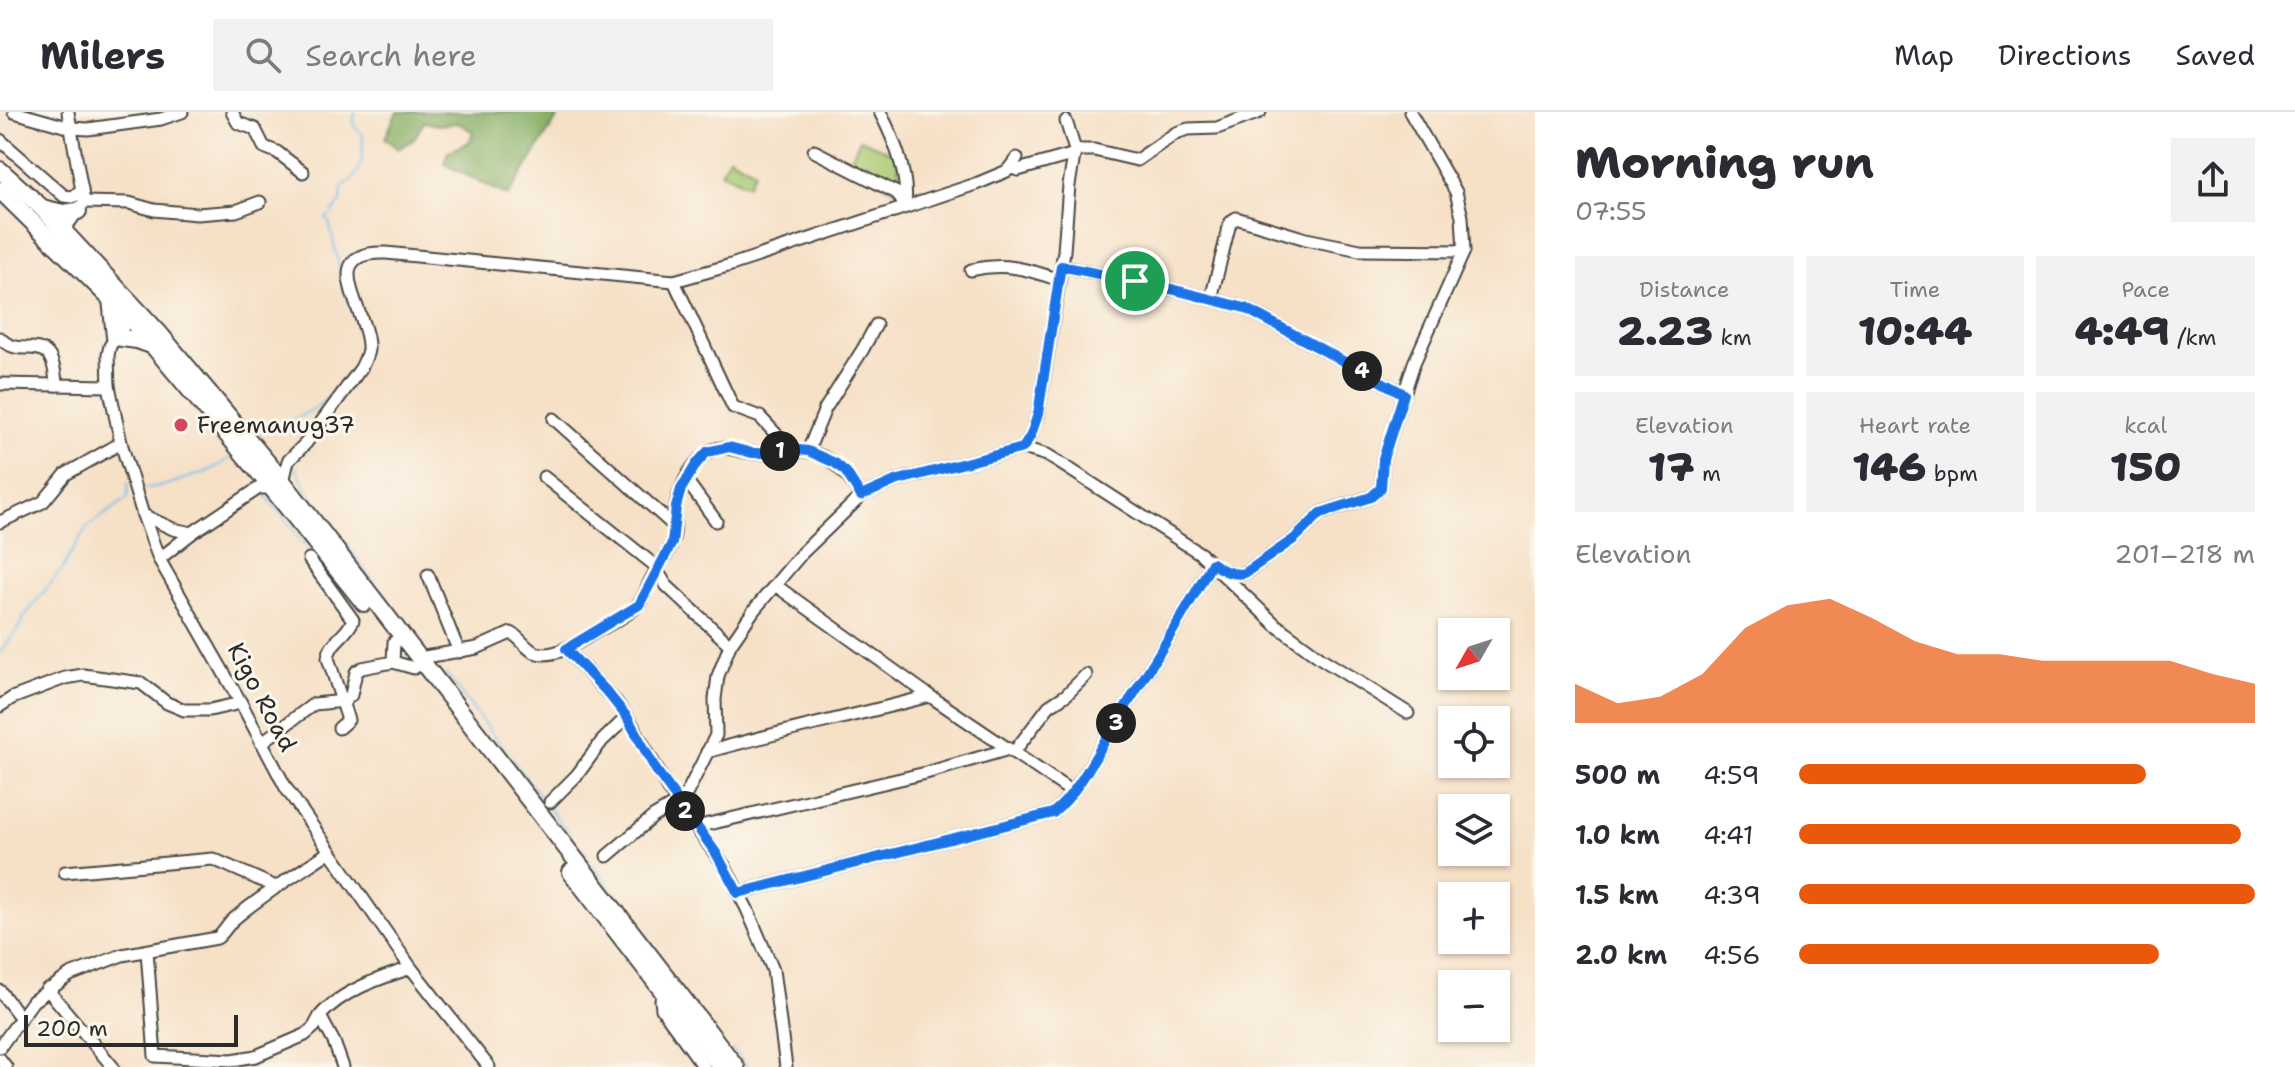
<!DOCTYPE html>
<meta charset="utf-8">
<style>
:root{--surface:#fff;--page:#f2f2f3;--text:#2b2b33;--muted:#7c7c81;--line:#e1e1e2;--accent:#ea580c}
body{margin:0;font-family:"Shantell Sans",sans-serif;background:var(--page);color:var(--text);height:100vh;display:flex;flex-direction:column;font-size:30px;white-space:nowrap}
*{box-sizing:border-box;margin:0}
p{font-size:26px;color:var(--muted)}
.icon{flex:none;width:44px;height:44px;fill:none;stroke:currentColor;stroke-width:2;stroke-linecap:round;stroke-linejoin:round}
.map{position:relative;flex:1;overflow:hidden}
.panel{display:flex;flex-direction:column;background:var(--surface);width:760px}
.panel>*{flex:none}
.needle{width:52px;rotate:231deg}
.tools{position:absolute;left:1438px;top:506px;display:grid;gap:16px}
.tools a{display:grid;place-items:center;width:72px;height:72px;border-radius:0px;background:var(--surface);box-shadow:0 2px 6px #0004;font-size:40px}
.scale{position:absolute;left:24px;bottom:20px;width:214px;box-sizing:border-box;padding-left:8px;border:4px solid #2b2b2b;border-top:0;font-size:22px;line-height:28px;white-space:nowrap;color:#2b2b2b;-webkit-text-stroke:6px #fbf7ec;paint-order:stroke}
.pin{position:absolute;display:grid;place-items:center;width:68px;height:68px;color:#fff;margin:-34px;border:4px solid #fff;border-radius:50%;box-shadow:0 2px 8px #0007}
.km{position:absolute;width:40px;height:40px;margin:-20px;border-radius:50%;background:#222;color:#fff;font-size:22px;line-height:40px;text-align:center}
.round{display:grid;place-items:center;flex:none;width:84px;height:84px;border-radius:0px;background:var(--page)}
.overview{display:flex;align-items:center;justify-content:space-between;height:136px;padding:0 40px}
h1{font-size:44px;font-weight:800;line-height:60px}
.stats{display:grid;grid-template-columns:repeat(3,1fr);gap:12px;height:136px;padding:8px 40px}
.stats div{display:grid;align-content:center;border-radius:0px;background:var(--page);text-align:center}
.stats b{font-size:40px;font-weight:800}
.stats small{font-size:22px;font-weight:400}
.stats p{font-size:22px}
.chart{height:224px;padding:16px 40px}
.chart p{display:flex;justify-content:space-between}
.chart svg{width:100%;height:144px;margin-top:8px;fill:var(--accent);opacity:.7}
ul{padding:0 40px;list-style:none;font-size:26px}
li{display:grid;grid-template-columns:128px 96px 1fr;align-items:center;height:60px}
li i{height:20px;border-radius:10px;background:var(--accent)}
header{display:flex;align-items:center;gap:48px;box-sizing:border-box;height:112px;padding:0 40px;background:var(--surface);border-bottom:2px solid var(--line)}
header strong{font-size:38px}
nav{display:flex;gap:44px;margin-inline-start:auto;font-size:28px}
.search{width:560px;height:72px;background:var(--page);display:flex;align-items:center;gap:20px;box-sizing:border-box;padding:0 28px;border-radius:0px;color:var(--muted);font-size:30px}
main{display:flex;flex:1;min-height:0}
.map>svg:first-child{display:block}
.green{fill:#a9ca72;stroke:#6a7a4e;stroke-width:2}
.forest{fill:#86ae64;stroke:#586c48;stroke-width:2}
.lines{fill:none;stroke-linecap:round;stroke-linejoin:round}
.stream{stroke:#72bfec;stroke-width:2}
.minor-casing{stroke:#494642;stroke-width:15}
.highway-casing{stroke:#494642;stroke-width:20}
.minor{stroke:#fff;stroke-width:11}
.highway{stroke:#fff;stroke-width:16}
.route-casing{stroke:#fff;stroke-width:16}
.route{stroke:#1a73e8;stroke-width:10}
.poi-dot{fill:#d1495b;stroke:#fbf7ec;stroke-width:3}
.labels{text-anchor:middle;stroke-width:6;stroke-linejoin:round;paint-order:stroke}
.poi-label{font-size:24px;fill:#2b2b2b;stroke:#fbf7ec;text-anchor:start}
.street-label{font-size:24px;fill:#2b2b2b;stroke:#fbf7ec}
</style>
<header>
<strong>Milers</strong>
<div class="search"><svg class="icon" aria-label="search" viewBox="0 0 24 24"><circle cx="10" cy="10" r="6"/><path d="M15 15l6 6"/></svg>Search here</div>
<nav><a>Map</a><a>Directions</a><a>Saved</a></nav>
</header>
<main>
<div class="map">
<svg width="1535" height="955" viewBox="0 0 1535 955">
<rect width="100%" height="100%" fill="#fbf7ec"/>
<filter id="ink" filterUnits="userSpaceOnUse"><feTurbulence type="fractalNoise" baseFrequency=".0125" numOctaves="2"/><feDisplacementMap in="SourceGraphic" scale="16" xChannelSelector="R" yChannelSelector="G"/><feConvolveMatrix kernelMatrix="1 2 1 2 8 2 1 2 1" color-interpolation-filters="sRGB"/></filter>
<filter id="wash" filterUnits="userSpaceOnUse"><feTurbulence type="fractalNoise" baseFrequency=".006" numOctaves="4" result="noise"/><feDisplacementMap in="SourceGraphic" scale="32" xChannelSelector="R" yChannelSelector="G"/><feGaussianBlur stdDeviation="1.8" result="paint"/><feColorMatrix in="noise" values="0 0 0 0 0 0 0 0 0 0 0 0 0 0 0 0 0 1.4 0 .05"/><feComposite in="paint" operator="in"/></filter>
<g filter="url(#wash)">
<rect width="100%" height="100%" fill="#f6e0c6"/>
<g class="green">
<path d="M860 27 895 42 905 83 848 53Z"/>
<path d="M729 45 755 59 748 73 721 60Z"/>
</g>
<path class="forest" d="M397 0H561L508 84 444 52 448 40 469 30 473 20 458 11 438 13 424 10 413 28 398 37 385 26Z"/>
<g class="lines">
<g class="stream">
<path d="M332 101 341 90 342 75C363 63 363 45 363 23 354 16 351 11 356 0"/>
<path d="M329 104 326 106 329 110 344 177 362 232 358 248 351 258"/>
<path d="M269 315C309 304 322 295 348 262"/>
<path d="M258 322 265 317"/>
<path d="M295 354 309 382 369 464"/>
<path d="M141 377 166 373 206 360 220 353 236 342"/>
<path d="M265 382 326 460 333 464"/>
<path d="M365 462 369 464 374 470"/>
<path d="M0 541 17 518 26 502 62 457 87 415 128 386V371"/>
<path d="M446 562 636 809"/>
<path d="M732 937 747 955"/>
</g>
</g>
</g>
<g filter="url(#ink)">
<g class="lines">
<defs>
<g id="minor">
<path d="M14 0 71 16 88 17 161 7 182 0"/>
<path d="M232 0 238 11 255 17 264 35 277 40 303 60"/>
<path d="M880 0C894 27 909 62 905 93"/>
<path d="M0 28 64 84 73 85 82 77"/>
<path d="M1075 38H1094L1137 48 1176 21 1188 17 1217 16 1260 0"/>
<path d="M814 39 897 81 905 94"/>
<path d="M1011 56 1018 58 1075 42"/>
<path d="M84 90 129 91 154 98 197 102 236 99 260 90"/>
<path d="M61 122 84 90 68 0"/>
<path d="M1061 154 1171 177 1245 196 1404 282"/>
<path d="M971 158C1004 150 1028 157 1059 168"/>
<path d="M674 169 733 295 760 305 790 337"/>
<path d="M1211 187 1230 111 1236 106 1306 127 1360 138 1464 139"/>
<path d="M133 200 110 234 108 243 109 274 121 331 143 403 159 447 241 591 286 676 411 856 489 955"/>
<path d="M0 226C23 251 53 213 56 273"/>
<path d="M0 272 109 274"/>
<path d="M554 307 674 414"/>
<path d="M1023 336 1031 323 1038 302 1064 139 1069 73 1075 38 1066 9"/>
<path d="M808 339 825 297 863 237 876 213"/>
<path d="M544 365 658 456"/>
<path d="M686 368 716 409"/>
<path d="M283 370 288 349 306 331 361 256C364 250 367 244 368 238 371 203 313 138 386 141L674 169 731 153 976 72 1007 59 1017 46"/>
<path d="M143 403 173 417 192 421"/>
<path d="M0 410 43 390 66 362 121 331"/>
<path d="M159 447 192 421 259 376H273"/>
<path d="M309 447 353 508C347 524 330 529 328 546L348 608 339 616"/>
<path d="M657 458 666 473 730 533"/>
<path d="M1221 458 1236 462 1245 461 1294 427 1321 401 1371 385 1381 376 1383 347 1414 251 1464 139 1462 105 1456 80 1410 0"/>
<path d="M428 463 459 540"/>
<path d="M775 473 927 582 1072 680"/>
<path d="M566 537 617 591 633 614 668 677 725 755 747 797 773 858 786 955"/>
<path d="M419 546 477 536 511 521C520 525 524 535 534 540 552 548 580 530 595 520 609 512 626 505 637 494 644 487 646 477 651 468 657 455 667 444 672 431 676 421 674 410 675 400 677 381 689 354 706 342 722 330 735 339 752 341 760 342 769 341 777 340 816 332 842 351 861 384"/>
<path d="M393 550 394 530"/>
<path d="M0 594 12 586 65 566 83 563 141 571 167 591 184 598H210L241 591"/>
<path d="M261 631 314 592 345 589 351 583 356 560 362 556 393 550 414 556"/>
<path d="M707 640C780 619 855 604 929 584"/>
<path d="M1014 640 1049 594 1066 583 1086 563"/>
<path d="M550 690 577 663 602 629 627 605"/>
<path d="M696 715 926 661 1009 637"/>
<path d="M607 744 653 705 678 690 687 681 716 623 715 587 718 564 730 533 754 498 802 441 861 384 895 369 1023 336 1047 343 1060 351 1201 442 1276 513 1322 547 1408 601"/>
<path d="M65 760 213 747 276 775"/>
<path d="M738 781 1053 701C1079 679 1095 644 1113 615 1147 561 1182 507 1212 451"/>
<path d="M147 839 155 944 232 948 256 944 305 923 314 915 320 904"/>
<path d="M47 877 113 955"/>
<path d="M0 879 20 905"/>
<path d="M665 883 661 888 662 897 704 955"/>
<path d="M0 935 33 889 70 863 122 843 217 826C224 821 227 813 234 807 263 782 297 762 329 740"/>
<path d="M0 947 6 955"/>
<path d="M343 955 334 930 320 904C341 879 380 866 411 856"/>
</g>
<g id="highway">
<path d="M0 58 41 95 158 220 276 361 736 955"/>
<path d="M0 78 129 205 267 370 364 491"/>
<path d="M42 96 63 101 78 99"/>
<path d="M111 187 115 225 137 228 154 234"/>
<path d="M571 760 721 955"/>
</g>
</defs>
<use href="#minor" class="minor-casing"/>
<use href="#highway" class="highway-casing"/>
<use href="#minor" class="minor"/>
<use href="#highway" class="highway"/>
</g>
</g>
<g class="lines" filter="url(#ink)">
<defs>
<path id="route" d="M1061 154 1171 177 1245 196 1404 282 1383 347 1381 376 1371 385 1321 401 1294 427 1245 461C1232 464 1221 458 1212 451 1182 507 1147 561 1113 615 1095 644 1079 680 1053 701L738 781 716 741 656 658 627 605 607 580 566 537 639 493 672 431 676 395 681 377 697 351 707 340 729 335 752 341H772L790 337 808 339 835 351 846 360 861 384 895 369 1023 336 1031 323 1038 302Z"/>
</defs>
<use href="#route" class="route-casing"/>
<use href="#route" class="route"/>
</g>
<circle class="poi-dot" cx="181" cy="313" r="8"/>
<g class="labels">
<g class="poi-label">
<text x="197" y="321">Freemanug37</text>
</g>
<g class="street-label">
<text transform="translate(262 585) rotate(62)" y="8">Kigo Road</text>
</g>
</g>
</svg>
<div class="tools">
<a><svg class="needle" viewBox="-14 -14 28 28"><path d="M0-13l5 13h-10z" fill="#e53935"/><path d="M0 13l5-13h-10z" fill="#7c7c81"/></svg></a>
<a><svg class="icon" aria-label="locate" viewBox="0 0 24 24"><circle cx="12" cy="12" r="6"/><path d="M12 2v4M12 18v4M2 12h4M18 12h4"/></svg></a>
<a><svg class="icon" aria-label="layers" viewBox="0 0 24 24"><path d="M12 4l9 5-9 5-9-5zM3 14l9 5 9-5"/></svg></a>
<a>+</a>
<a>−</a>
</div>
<div class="scale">200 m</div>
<div class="pin" style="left:1135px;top:169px;background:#1e9e55"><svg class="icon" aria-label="arrive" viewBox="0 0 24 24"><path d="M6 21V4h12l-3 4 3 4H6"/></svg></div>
<b class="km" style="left:780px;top:339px">1</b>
<b class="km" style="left:685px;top:699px">2</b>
<b class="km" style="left:1116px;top:611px">3</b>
<b class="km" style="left:1362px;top:259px">4</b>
</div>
<section class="panel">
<div class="overview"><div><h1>Morning run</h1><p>07:55</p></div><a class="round"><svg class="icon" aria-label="share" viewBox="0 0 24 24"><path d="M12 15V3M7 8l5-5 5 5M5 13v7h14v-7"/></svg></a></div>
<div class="stats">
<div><p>Distance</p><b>2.23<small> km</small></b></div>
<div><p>Time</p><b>10:44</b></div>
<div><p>Pace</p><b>4:49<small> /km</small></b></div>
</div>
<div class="stats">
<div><p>Elevation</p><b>17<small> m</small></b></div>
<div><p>Heart rate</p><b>146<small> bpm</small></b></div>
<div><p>kcal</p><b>150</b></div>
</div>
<div class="chart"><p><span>Elevation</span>201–218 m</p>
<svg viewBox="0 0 160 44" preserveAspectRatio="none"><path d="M0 44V32L10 38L20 36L30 29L40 15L50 8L60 6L70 12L80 19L90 23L100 23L110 25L120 25L130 25L140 25L150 29L160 32V44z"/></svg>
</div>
<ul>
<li><b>500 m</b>4:59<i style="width:76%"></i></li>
<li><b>1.0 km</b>4:41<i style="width:97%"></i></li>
<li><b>1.5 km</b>4:39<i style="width:100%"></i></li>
<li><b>2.0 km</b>4:56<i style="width:79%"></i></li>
</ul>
</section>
</main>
